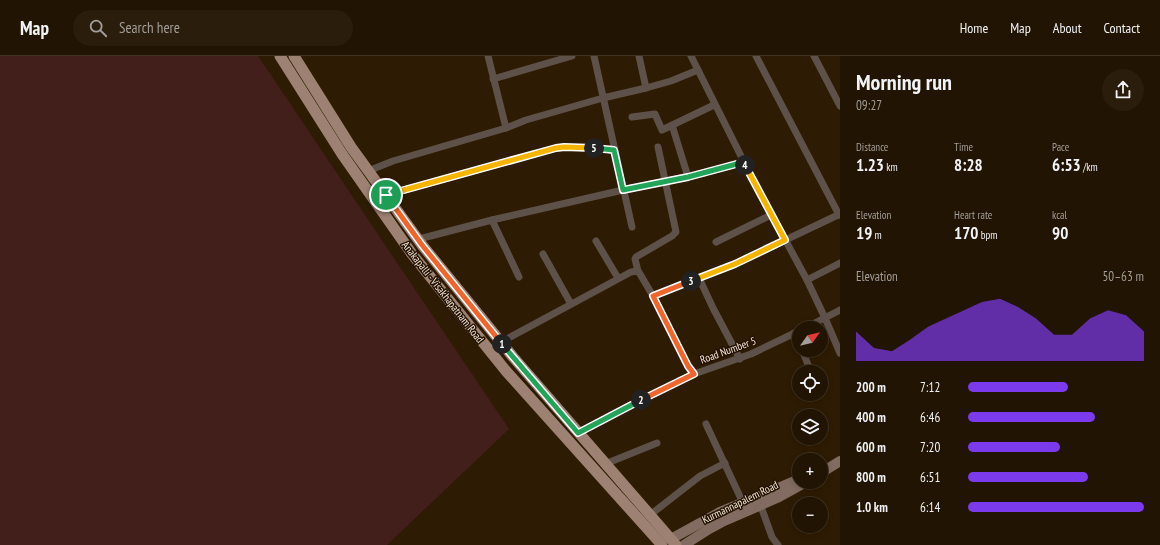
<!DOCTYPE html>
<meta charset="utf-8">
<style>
:root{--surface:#221402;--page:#2a1d0c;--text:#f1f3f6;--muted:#a29e99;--line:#3f3324;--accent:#7c3aed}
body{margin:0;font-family:"PT Sans Narrow",sans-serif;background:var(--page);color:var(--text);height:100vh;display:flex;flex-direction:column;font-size:15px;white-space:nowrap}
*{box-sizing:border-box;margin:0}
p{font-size:13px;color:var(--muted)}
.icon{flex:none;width:22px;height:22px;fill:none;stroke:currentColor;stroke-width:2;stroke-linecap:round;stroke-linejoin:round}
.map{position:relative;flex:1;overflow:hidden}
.drawer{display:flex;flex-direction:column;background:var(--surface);width:320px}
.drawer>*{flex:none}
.needle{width:26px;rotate:56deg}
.controls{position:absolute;left:792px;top:265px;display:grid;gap:8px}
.controls a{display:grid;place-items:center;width:36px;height:36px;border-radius:50%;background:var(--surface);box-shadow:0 2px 6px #0003,0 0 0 1px var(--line);font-size:20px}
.pin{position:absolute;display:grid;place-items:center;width:34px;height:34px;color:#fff;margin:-17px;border:2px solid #fff;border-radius:50%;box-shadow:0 1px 4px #0007}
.km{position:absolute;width:20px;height:20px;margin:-10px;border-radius:50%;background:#222;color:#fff;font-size:11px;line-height:20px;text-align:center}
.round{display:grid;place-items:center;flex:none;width:42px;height:42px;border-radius:21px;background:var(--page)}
.summary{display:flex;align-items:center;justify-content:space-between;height:68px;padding:0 16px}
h1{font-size:22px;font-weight:800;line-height:30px}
.stats{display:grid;grid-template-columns:repeat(3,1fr);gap:6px;height:68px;padding:4px 16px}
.stats div{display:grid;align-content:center}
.stats b{font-size:17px;font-weight:800}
.stats small{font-size:11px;font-weight:400}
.stats p{font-size:11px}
.chart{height:112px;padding:8px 16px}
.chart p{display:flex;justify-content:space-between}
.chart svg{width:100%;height:72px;margin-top:4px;fill:var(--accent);opacity:.7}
ul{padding:0 16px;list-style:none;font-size:13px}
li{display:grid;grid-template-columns:64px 48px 1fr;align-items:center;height:30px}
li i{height:10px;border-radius:5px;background:var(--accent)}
header{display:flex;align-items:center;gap:24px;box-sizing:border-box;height:56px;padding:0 20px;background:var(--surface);border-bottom:1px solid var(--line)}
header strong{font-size:19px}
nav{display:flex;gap:22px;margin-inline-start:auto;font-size:14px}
.search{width:280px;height:36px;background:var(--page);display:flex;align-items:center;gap:10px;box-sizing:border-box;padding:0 14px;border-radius:22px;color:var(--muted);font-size:15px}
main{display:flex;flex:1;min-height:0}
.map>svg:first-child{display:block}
.green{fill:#431f1b}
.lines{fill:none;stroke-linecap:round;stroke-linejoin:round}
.minor{stroke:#5e5149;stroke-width:7}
.secondary{stroke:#826c61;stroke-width:10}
.primary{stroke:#9d8172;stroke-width:11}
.split-1-casing{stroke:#fff;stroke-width:8}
.split-2-casing{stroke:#fff;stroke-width:8}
.split-3-casing{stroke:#fff;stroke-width:8}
.split-4-casing{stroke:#fff;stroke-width:8}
.split-5-casing{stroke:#fff;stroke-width:8}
.split-6-casing{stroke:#fff;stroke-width:8}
.split-1{stroke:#f0652b;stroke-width:5}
.split-2{stroke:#22a559;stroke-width:5}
.split-3{stroke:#f0652b;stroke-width:5}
.split-4{stroke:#f5b400;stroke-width:5}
.split-5{stroke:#22a559;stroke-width:5}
.split-6{stroke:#f5b400;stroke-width:5}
.labels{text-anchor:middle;stroke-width:3;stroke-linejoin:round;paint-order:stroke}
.street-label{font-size:11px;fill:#f3e6d7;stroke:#241200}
</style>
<header>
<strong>Map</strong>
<div class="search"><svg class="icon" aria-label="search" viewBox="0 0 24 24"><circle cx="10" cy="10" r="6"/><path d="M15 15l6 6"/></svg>Search here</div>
<nav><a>Home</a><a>Map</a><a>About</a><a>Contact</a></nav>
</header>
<main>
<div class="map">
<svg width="840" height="489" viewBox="0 0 840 489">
<rect width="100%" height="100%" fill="#2e1b03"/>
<path class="green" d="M0 0H258L509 373 387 489H0Z"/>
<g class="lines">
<g class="minor">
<path d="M488 0 506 72"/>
<path d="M594 0 632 171"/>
<path d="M639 0 646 32"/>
<path d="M691 0 755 128 807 224 825 262 840 297"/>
<path d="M756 0 839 159"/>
<path d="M814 0 840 50"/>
<path d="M493 23 572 0"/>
<path d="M632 61 655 58 662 74 714 49"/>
<path d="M672 69 688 121"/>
<path d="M368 115 393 105 506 72 526 64 603 42 646 32 671 25 698 14"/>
<path d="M386 139 557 92 571 91 614 94"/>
<path d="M492 164 519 221"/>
<path d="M419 183 492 164 623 134 705 117 743 106"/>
<path d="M596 185 618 222"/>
<path d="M716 186 771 159"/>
<path d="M543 198 571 248"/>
<path d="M638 215 635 203 636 201 672 180 676 176 658 91"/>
<path d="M699 222 713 252 740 303"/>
<path d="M807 224 840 207"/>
<path d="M805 272 840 254"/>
<path d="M794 277 799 288"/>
<path d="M501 286 631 216 638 215 640 218 653 240"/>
<path d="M802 294 811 316"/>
<path d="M694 318 688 310 653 240 735 208 840 158"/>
<path d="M706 368 743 447"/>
<path d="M578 377 615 357 694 318 751 298 799 275"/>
<path d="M605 408 657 387"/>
<path d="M759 445 772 481 778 489"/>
<path d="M650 459 700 420 725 407"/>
</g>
<g class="secondary">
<path d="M821 417 840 405"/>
<path d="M671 483 720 456 757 441 799 423"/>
<path d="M684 489 709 473 722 466 777 442 806 426"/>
</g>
<g class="primary">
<path d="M280 0 342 98 412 198 506 315 662 489"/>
<path d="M294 0 351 91 422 189 513 301 676 489"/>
</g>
</g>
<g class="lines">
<defs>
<path id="split-1" d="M386 139 422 189 502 288"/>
<path id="split-2" d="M502 288 578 377 641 344"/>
<path id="split-3" d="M641 344 694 318 688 310 653 240 691 225"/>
<path id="split-4" d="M691 225 735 208 785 184 745 109"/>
<path id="split-5" d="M594 92 614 94 623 134 688 121 744 106 745 109"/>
<path id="split-6" d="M386 139 556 92 564 91 594 92"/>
</defs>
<use href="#split-1" class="split-1-casing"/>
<use href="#split-2" class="split-2-casing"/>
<use href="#split-3" class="split-3-casing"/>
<use href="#split-4" class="split-4-casing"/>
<use href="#split-5" class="split-5-casing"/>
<use href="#split-6" class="split-6-casing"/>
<use href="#split-1" class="split-1"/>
<use href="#split-2" class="split-2"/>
<use href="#split-3" class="split-3"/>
<use href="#split-4" class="split-4"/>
<use href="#split-5" class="split-5"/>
<use href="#split-6" class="split-6"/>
</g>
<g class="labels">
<g class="street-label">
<text transform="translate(443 236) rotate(52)" y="4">Anakapalli - Visakhapatnam Road</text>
<text transform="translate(728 294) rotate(-20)" y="4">Road Number 5</text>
<text transform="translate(740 446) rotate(-26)" y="4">Kurmannapalem Road</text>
</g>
</g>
</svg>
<div class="controls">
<a><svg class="needle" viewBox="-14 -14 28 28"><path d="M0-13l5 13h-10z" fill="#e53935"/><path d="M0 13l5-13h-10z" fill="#a29e99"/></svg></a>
<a><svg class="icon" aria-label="locate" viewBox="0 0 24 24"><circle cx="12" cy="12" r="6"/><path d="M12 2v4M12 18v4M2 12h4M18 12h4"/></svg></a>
<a><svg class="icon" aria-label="layers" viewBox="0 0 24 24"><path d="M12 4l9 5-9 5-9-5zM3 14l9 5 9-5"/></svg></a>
<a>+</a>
<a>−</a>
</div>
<div class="pin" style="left:386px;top:139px;background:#1e9e55"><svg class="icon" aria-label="arrive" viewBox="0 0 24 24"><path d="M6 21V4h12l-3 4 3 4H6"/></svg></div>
<b class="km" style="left:502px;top:288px">1</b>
<b class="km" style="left:641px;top:344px">2</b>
<b class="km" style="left:691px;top:225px">3</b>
<b class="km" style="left:745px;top:109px">4</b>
<b class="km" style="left:594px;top:92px">5</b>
</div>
<section class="drawer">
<div class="summary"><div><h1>Morning run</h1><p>09:27</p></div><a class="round"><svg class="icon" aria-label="share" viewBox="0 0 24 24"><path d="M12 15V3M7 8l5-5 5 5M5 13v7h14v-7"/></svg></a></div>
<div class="stats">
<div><p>Distance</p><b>1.23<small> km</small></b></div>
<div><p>Time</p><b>8:28</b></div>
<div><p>Pace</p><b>6:53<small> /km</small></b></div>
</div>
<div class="stats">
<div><p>Elevation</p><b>19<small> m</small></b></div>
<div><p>Heart rate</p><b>170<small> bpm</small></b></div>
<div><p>kcal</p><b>90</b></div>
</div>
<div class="chart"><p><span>Elevation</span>50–63 m</p>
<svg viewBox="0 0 160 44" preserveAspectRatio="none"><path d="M0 44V26L10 36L20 38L30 31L40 23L50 18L60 13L70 8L80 6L90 11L100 18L110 28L120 28L130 18L140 13L150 16L160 26V44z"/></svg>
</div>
<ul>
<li><b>200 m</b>7:12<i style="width:57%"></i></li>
<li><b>400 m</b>6:46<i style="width:72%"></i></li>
<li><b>600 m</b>7:20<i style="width:52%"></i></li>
<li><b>800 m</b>6:51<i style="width:68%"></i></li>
<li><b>1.0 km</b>6:14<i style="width:100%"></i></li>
</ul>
</section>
</main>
